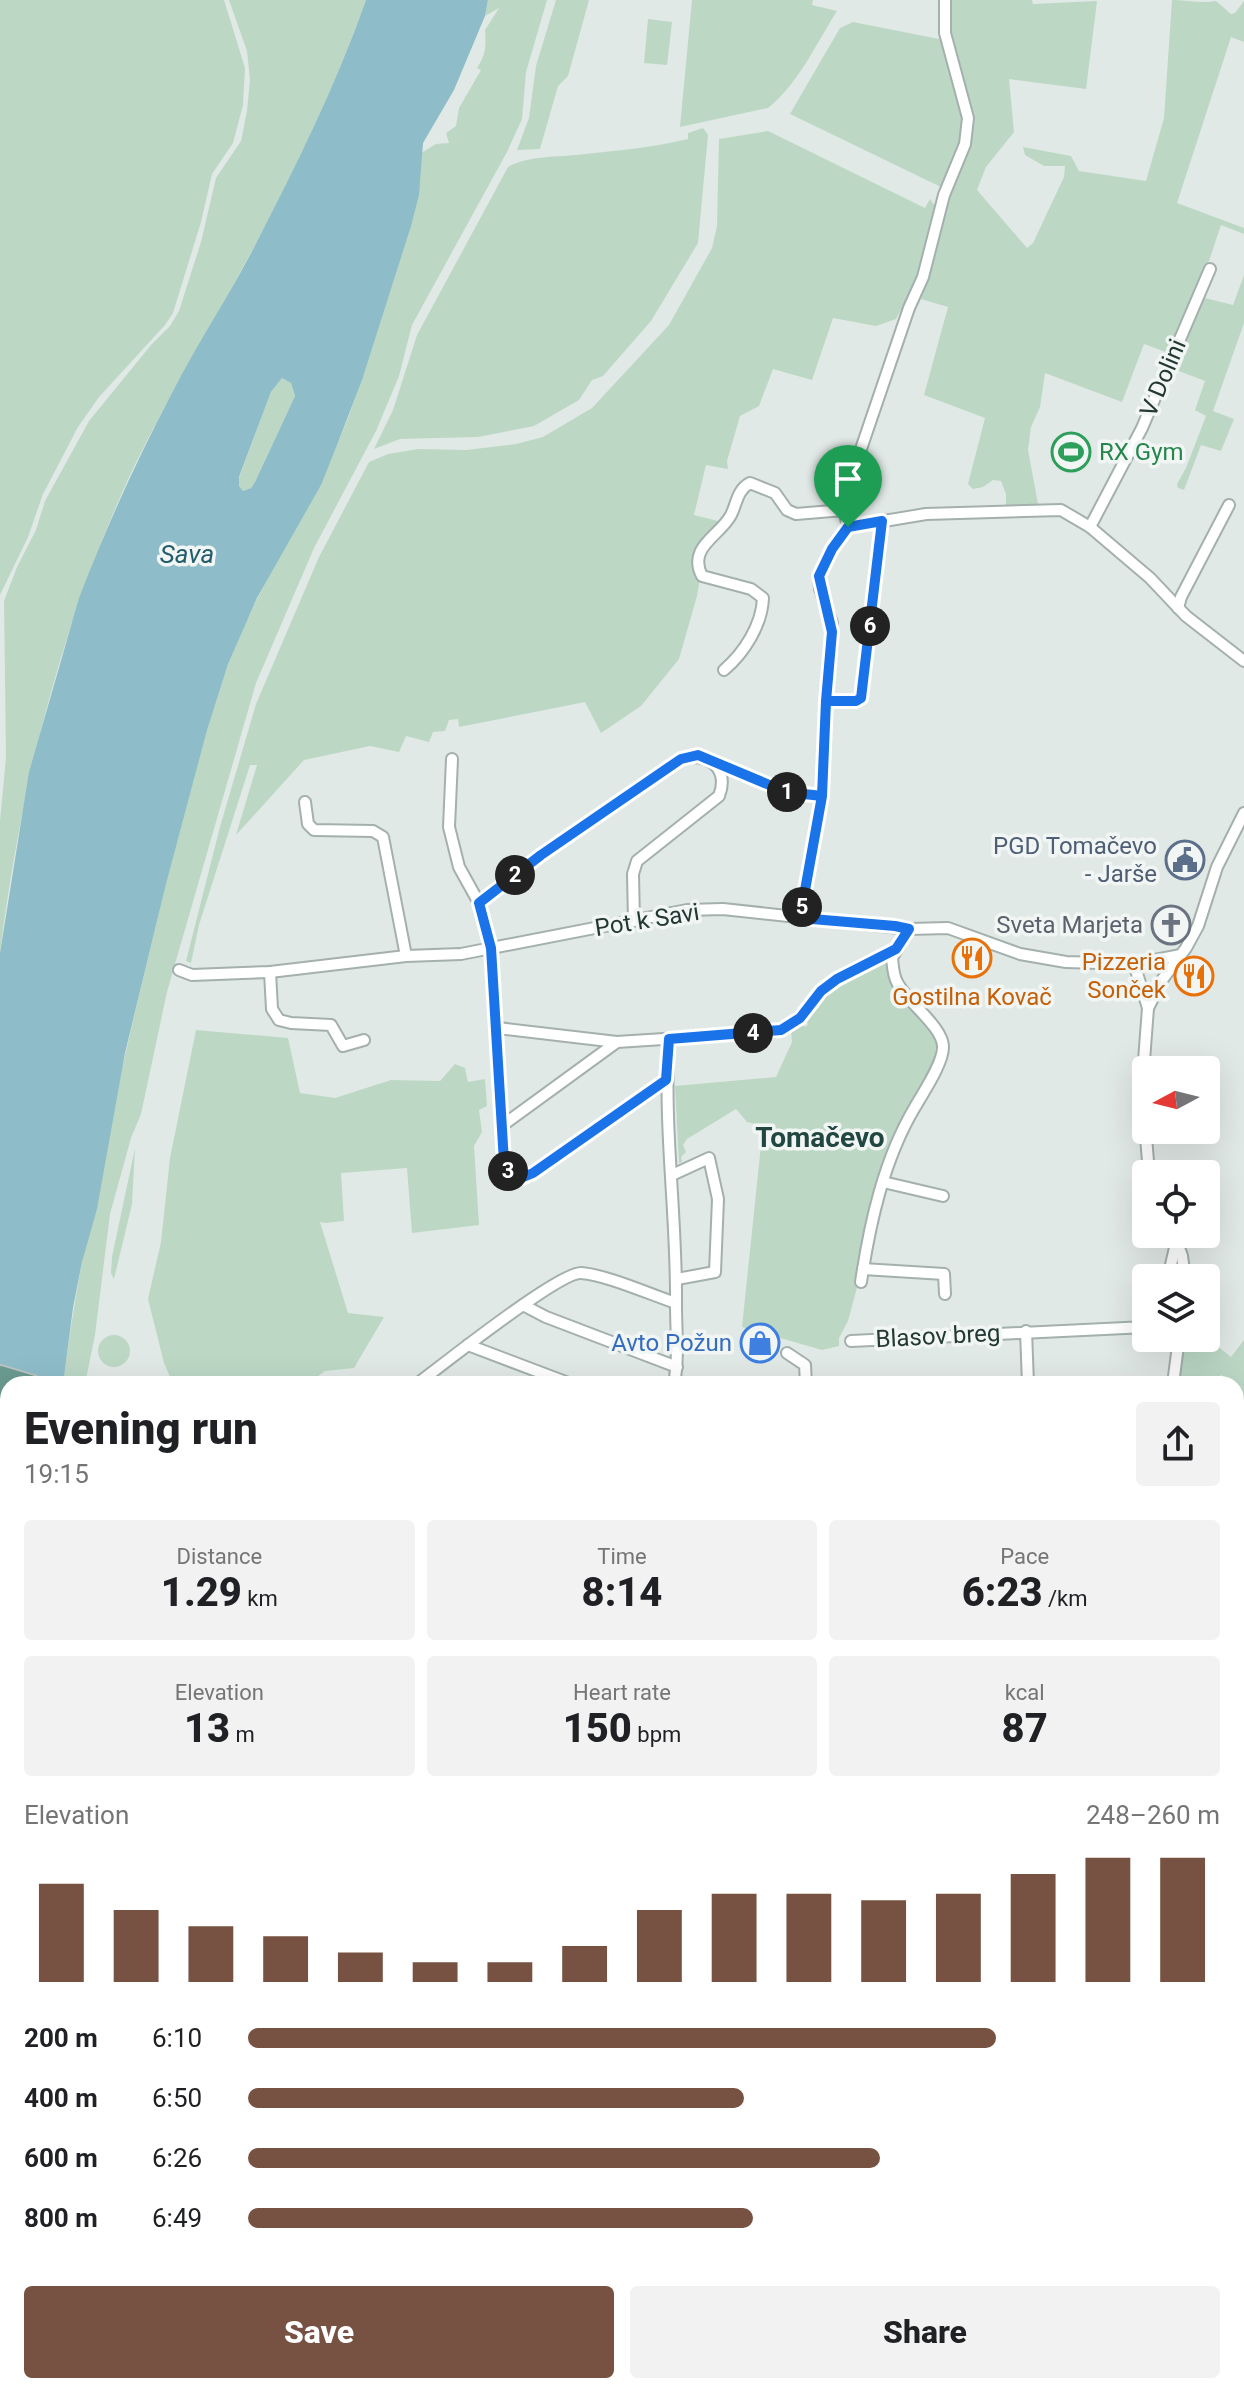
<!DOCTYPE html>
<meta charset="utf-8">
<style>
:root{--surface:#fff;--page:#f2f2f2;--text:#202124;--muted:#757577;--accent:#775142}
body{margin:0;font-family:Roboto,sans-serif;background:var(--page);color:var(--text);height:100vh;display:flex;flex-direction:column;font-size:30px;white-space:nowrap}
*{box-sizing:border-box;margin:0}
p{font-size:26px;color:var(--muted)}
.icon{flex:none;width:44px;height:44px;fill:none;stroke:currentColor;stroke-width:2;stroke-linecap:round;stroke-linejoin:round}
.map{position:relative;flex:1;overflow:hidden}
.drawer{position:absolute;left:0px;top:1376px;width:1244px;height:1018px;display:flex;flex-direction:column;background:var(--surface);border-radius:24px 24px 0 0;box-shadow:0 8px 32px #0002}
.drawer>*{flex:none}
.needle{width:52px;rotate:263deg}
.tools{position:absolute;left:1132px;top:1056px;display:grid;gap:16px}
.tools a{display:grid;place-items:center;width:88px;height:88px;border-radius:8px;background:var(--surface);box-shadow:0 8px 32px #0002;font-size:40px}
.pin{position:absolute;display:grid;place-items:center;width:68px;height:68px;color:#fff;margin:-82px -34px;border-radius:50% 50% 50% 0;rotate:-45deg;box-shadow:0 0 8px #0007}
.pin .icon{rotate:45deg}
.km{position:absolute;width:40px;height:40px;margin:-20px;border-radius:50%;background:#222;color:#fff;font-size:22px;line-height:40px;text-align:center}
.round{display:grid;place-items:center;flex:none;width:84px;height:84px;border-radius:8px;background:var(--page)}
.head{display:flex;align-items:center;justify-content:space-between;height:136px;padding:0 24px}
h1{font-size:44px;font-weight:800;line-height:60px}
.stats{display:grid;grid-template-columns:repeat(3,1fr);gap:12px;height:136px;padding:8px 24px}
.stats div{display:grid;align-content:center;border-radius:8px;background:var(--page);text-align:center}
.stats b{font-size:40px;font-weight:800}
.stats small{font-size:22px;font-weight:400}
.stats p{font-size:22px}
.chart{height:224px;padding:16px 24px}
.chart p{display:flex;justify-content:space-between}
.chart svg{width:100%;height:144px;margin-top:8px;stroke:var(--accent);stroke-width:6}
.button{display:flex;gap:16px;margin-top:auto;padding:16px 24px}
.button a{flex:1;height:92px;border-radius:8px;background:var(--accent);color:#fff;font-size:32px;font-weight:800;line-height:92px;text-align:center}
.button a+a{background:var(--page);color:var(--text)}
ul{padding:0 24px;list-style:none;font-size:26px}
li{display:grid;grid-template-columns:128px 96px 1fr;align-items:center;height:60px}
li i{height:20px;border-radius:10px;background:var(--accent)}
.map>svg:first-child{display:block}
.green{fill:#bcd8c5}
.water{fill:#8ebdc9;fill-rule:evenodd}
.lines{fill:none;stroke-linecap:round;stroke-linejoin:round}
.minor-casing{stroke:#a4b0ad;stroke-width:14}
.secondary-casing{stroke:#a1b4ae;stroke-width:18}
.primary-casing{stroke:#bdc3c2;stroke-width:20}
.trunk-casing{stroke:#bdc3c2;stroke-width:20}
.minor{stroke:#fff;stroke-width:10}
.secondary{stroke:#fff;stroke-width:14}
.primary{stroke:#6a9a90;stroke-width:16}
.trunk{stroke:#4e7e74;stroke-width:16}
.primary-bridge-casing{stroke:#bdc3c2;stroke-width:20;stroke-linecap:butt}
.primary-bridge{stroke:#6a9a90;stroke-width:16}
.route-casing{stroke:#fff;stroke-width:16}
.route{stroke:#1a73e8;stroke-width:10}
.labels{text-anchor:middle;stroke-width:7;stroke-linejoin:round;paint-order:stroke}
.street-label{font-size:24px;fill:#233833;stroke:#f1f6f4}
.leisure-label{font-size:24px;fill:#27864d;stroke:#f1f6f4;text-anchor:start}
.service-label{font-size:24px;fill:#4e5e75;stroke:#f1f6f4;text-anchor:end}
.worship-label{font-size:24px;fill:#5b616d;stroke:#f1f6f4;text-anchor:end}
.food-label{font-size:24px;fill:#c56008;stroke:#f1f6f4;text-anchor:end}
.shop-label{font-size:24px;fill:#366cbe;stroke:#f1f6f4;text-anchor:end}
.water-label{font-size:26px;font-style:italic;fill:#245d6d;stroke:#f1f6f4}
.quarter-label{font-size:28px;font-weight:bold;fill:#224740;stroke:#f1f6f4}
</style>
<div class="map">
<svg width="1244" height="2393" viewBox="0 0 1244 2393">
<rect width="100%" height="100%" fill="#e1e9e6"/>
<g class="green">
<path d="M0 0H224L245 68 243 105 233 143 212 174 201 222 173 313 165 325 99 397 78 427 43 494 28 537 0 595Z"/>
<path d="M229 0H366C334 89 293 175 248 258 206 336 158 412 122 493 57 639 20 794 0 953V821L6 757 4 601 17 567 36 530 45 501 89 421 151 345 170 326 179 311 201 242 216 178 241 141 247 111 250 80 247 51Z"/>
<path d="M488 0H547L526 72 522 119 507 152 412 325 399 376 376 431 314 548 256 683 167 992 141 1114 131 1138 110 1214 95 1335 85 1384 63 1382C83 1233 117 1085 153 938 174 849 196 749 228 664 258 585 307 515 340 438 361 388 374 336 391 284 405 240 422 200 421 153L436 144 449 143 446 133 456 126 459 108 481 70 477 68C486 54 486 47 485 30L499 8 485 16Z"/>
<path d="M556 0H589L568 76 558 86 540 149 517 150 529 118 536 66Z"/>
<path d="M692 0H813L812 5 837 11C816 44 799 83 768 108L680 127Z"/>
<path d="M949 0H1032L1033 4 1097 1 1086 89 1009 79 1014 132 986 167 977 190 1027 248 1033 243 1064 177 1065 166H1044L1025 155 1023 147 1071 156 1079 171 1146 181 1164 118 1172 0C1187 0 1202 4 1216 1L1231 14 1235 13 1244 1V42L1231 37 1177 203 1244 228V234L1221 225 1197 297 1171 354 1144 344 1122 402 1045 373 1040 407 1031 427 1028 450 1038 504 1006 506V494L1001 481 993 480 983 487 973 489 968 484 985 418 924 395 948 307 921 299 937 249 941 221 967 148 971 126 948 29Z"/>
<path d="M648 19 672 22 667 65 644 63Z"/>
<path d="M853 22 944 40 964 116 961 144 943 188 790 114 840 28Z"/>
<path d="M703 128 708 135 698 243 651 321 603 376 592 380 579 400 534 426 478 437 400 439 374 449 393 410 417 335 508 167C527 156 554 157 576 155 613 151 651 148 688 139V133Z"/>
<path d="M768 131 925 208 930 199 935 206 920 275 896 319 876 326 833 318 812 380 773 369 759 406 740 416 727 461 728 469 706 465 694 515 722 522 707 536 697 596 679 659 641 706 601 733 585 702 459 727 458 719 449 720 445 731 433 732 429 742 406 736 399 752 370 746 304 760 236 835 257 765H250L199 925 191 963 186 961 220 827 256 704 319 557 369 462 388 454 418 449 466 450 516 444 543 437 592 408 669 325 712 248 717 226 719 139Z"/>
<path d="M1244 275V323L1213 411 1234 419 1221 451 1201 445 1184 490 1178 488 1177 484 1186 468 1206 416 1195 410 1205 381 1171 368 1200 303 1205 298 1233 305Z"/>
<path d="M282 378 291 383 295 396 255 482 251 488 243 491 239 486V478L271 392Z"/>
<path d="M885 960 937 1039 934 1063 904 1115 882 1164 858 1284 848 1321 839 1338V1346L822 1350 742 1327 763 1126 747 1122 736 1109 687 1139 683 1145 686 1152 681 1157 682 1162 679 1163 675 1086 776 1077 792 1042 791 1031 801 1024 805 1027 808 1024 804 1019 833 986Z"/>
<path d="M196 1030 288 1038 300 1093 335 1098 391 1080 440 1081 455 1064 465 1068 468 1082 485 1079 487 1106 479 1110 482 1132 474 1146 479 1225 412 1233 407 1168 341 1173 344 1221 325 1223 320 1222 348 1313 384 1317 354 1368 325 1371 307 1384H173L164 1363 148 1299 161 1242 170 1158Z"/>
<path d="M135 1148 132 1204 114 1279 111 1273 112 1257Z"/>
<circle cx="114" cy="1351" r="16"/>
<path d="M1206 1337 1231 1357 1244 1340V1433L1236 1427 1239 1410 1236 1407V1384L1221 1375 1214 1384H1204L1198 1379 1195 1384H1177L1183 1338Z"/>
<path d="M1236 1451 1244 1455V1545L1241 1551 1236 1547Z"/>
<path d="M1244 1724V1994L1236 1996V1741Z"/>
<path d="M1244 2043V2393H1098L1120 2391 1133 2386H1236V2044Z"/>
<path d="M112 2386H232L234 2393H110Z"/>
<path d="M242 2386H495L492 2393H245Z"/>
</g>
<path class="water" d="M366 0H488L485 16 454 90 423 143 419 195 411 226 362 380 339 440 321 485 257 598 228 664 207 730 166 884 125 1053 97 1209 82 1262 73 1308 63 1384H8V2242L0 2273V953L29 772 79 598C106 528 137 459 172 393 196 346 225 302 250 255 293 172 335 88 366 0ZM282 378 291 383 295 396 255 482 251 488 243 491 239 486V477L271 392Z"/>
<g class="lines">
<defs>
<g id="minor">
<path d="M848 527 926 514 1061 510 1090 527 1150 578 1186 616 1244 661"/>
<path d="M1090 527 1142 428 1210 269"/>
<path d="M1178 608 1181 597 1229 505"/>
<path d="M724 670C744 653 762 625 763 598L751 589 702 576C687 547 720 536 731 515 737 503 737 490 750 483L775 493 787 510 796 514 844 510"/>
<path d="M826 701H856L861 698 882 521"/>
<path d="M452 759 449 827 459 867 479 903 491 948 504 1162C509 1178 519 1180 533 1173L666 1080"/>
<path d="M715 762 786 792 822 796"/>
<path d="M305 802 308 824 314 830 373 831 383 837 406 956"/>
<path d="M479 903 541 855 681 759C707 751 730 768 719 796L637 861 633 874 634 921"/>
<path d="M800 918 822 796 826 701 832 641V623L820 589 819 576 832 549 848 527 844 510 845 496 909 308 923 277 944 195 965 144 968 118 945 33V0"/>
<path d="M1134 964 1148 1008"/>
<path d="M179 970 192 975 270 972 406 956 461 954 687 910 723 909 909 929 948 928 1020 954 1066 962 1134 964 1181 955"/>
<path d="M270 972 272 1009 279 1020 291 1023 331 1025 343 1046 364 1040"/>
<path d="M498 1028 617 1042 772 1032C801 1026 812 998 834 981 853 968 875 959 896 949"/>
<path d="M669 1039C663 1127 677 1216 676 1304 676 1331 679 1358 674 1384"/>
<path d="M503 1125 617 1042"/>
<path d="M1149 1174 1142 1087 1148 1008 1162 980 1186 948 1198 926 1217 867 1244 813"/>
<path d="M672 1175 709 1158 718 1199 715 1272 677 1279"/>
<path d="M883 1182 943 1196"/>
<path d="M1174 1234 1182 1256 1185 1278"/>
<path d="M863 1269 944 1274 945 1294"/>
<path d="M1168 1278 1176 1243"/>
<path d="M861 1282C870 1222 884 1159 915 1107 923 1093 944 1062 943 1046 942 1026 906 1001 897 982 893 975 893 966 892 958L909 929"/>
<path d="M523 1305 546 1317 677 1367"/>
<path d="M1026 1331 1028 1384"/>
<path d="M851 1341 1146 1327"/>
<path d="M468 1345 571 1384"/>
<path d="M787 1353 805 1365 806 1384"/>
<path d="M417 1384C441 1366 559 1272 581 1273 607 1275 649 1294 676 1303"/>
<path d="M1173 1384 1179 1338"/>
<path d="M0 1401 8 1404"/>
<path d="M627 2393 631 2386"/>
</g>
<g id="secondary">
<path d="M952 2393 954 2386"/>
<path d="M1050 2393 1053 2386"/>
</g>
<g id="primary">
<path d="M0 1374 33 1384"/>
<path d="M0 1390 8 1393"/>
<path d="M1236 1589 1244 1577"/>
<path d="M1236 2007 1244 2005"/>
</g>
<g id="trunk">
<path d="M1236 1674 1244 1658"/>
<path d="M1236 1711 1244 1695"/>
<path d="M981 2393V2386"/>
<path d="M993 2393 994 2386"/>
<path d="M1009 2393 1010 2386"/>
<path d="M1028 2393 1030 2386"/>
</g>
</defs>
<use href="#minor" class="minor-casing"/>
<use href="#secondary" class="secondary-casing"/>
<use href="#primary" class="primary-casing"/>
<use href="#trunk" class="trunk-casing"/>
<use href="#minor" class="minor"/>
<use href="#secondary" class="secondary"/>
<use href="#primary" class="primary"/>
<use href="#trunk" class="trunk"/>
<defs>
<path id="primary-bridge" d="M1236 1660H1244"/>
</defs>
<use href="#primary-bridge" class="primary-bridge-casing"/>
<use href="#primary-bridge" class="primary-bridge"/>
</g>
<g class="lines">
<defs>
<path id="route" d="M848 527 832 549 819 576 832 632 826 701 822 796 786 792 698 755 681 759 541 855 479 903 491 948 504 1162 513 1176 521 1178 533 1173 666 1080 669 1039 781 1030 800 1018 821 991 837 979 896 949 909 929 895 926 800 918 822 796 826 701H856L861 698 882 521 848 527"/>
</defs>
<use href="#route" class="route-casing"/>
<use href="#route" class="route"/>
</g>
<defs>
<symbol id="stadium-ring" viewBox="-11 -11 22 22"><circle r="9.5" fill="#f1f6f4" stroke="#2e9e5b" stroke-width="1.5"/><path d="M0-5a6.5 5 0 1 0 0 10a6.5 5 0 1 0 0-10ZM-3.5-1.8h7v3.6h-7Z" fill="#2e9e5b"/></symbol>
<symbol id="civic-ring" viewBox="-11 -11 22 22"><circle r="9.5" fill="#f1f6f4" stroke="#5c6f8a" stroke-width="1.5"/><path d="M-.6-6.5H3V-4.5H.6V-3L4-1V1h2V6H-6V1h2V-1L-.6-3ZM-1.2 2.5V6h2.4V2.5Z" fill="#5c6f8a"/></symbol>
<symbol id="church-ring" viewBox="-11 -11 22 22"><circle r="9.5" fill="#f1f6f4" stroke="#6b7280" stroke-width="1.5"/><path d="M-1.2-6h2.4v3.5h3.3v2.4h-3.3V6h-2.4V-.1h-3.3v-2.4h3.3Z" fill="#6b7280"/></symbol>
<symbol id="restaurant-ring" viewBox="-11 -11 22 22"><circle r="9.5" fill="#f1f6f4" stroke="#e8710a" stroke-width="1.5"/><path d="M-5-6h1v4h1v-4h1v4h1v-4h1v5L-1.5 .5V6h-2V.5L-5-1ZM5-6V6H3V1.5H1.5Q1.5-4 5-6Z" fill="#e8710a"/></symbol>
<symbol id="shop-ring" viewBox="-11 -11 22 22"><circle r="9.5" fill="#f1f6f4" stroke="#3f7fe0" stroke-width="1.5"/><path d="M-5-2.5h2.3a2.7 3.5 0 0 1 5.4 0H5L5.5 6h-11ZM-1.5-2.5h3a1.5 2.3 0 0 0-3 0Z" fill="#3f7fe0"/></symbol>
</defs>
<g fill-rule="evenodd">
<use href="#stadium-ring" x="1049" y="430" width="44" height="44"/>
<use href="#civic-ring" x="1163" y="838" width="44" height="44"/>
<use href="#church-ring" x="1149" y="903" width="44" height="44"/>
<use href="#restaurant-ring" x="950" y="936" width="44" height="44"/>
<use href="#restaurant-ring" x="1172" y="954" width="44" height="44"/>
<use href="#shop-ring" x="738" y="1321" width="44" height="44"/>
</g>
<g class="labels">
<g class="street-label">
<text transform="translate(1163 378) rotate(-67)" y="8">V Dolini</text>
<text transform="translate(647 920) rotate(-9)" y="8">Pot k Savi</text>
<text transform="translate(938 1336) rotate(-3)" y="8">Blasov breg</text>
</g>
<g class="leisure-label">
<text x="1099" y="460">RX Gym</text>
</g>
<g class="service-label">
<text x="1157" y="854">PGD Tomačevo<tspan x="1157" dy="28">- Jarše</tspan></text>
</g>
<g class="worship-label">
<text x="1143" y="933">Sveta Marjeta</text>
</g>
<g class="food-label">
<text x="1166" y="970">Pizzeria<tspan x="1166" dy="28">Sonček</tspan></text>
<text x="972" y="1005" text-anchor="middle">Gostilna Kovač</text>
</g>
<g class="shop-label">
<text x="732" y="1351">Avto Požun</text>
</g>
<g class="water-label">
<text x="187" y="563">Sava</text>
</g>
<g class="quarter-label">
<text x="820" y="1147">Tomačevo</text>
</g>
</g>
</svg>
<div class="tools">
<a><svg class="needle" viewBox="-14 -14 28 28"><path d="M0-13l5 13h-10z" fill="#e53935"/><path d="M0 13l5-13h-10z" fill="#757577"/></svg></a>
<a><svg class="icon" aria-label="locate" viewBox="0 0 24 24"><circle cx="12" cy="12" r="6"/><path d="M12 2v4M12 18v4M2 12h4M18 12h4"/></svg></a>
<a><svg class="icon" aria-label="layers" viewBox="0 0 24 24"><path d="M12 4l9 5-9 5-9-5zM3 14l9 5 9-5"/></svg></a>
</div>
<div class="pin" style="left:848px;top:527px;background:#1e9e55"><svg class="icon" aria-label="arrive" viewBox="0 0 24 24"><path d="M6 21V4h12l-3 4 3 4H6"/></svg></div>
<b class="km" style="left:787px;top:792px">1</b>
<b class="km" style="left:515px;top:875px">2</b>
<b class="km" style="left:508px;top:1171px">3</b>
<b class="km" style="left:753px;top:1033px">4</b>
<b class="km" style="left:802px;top:907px">5</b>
<b class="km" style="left:870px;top:626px">6</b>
<section class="drawer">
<div class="head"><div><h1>Evening run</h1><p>19:15</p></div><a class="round"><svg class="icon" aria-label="share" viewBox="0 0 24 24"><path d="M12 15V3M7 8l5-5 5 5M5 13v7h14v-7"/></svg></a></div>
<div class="stats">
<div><p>Distance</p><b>1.29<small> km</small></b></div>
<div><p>Time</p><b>8:14</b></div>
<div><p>Pace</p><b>6:23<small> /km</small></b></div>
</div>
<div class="stats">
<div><p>Elevation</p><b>13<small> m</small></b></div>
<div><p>Heart rate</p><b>150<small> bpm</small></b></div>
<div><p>kcal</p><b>87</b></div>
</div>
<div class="chart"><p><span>Elevation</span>248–260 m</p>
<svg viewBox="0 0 160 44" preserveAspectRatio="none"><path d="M5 44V14M15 44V22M25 44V27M35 44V30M45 44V35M55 44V38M65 44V38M75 44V33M85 44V22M95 44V17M105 44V17M115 44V19M125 44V17M135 44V11M145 44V6M155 44V6"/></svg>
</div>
<ul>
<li><b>200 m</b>6:10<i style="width:77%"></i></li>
<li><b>400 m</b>6:50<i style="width:51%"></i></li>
<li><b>600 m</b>6:26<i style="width:65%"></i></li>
<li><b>800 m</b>6:49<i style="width:52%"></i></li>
</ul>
<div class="button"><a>Save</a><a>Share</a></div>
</section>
</div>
